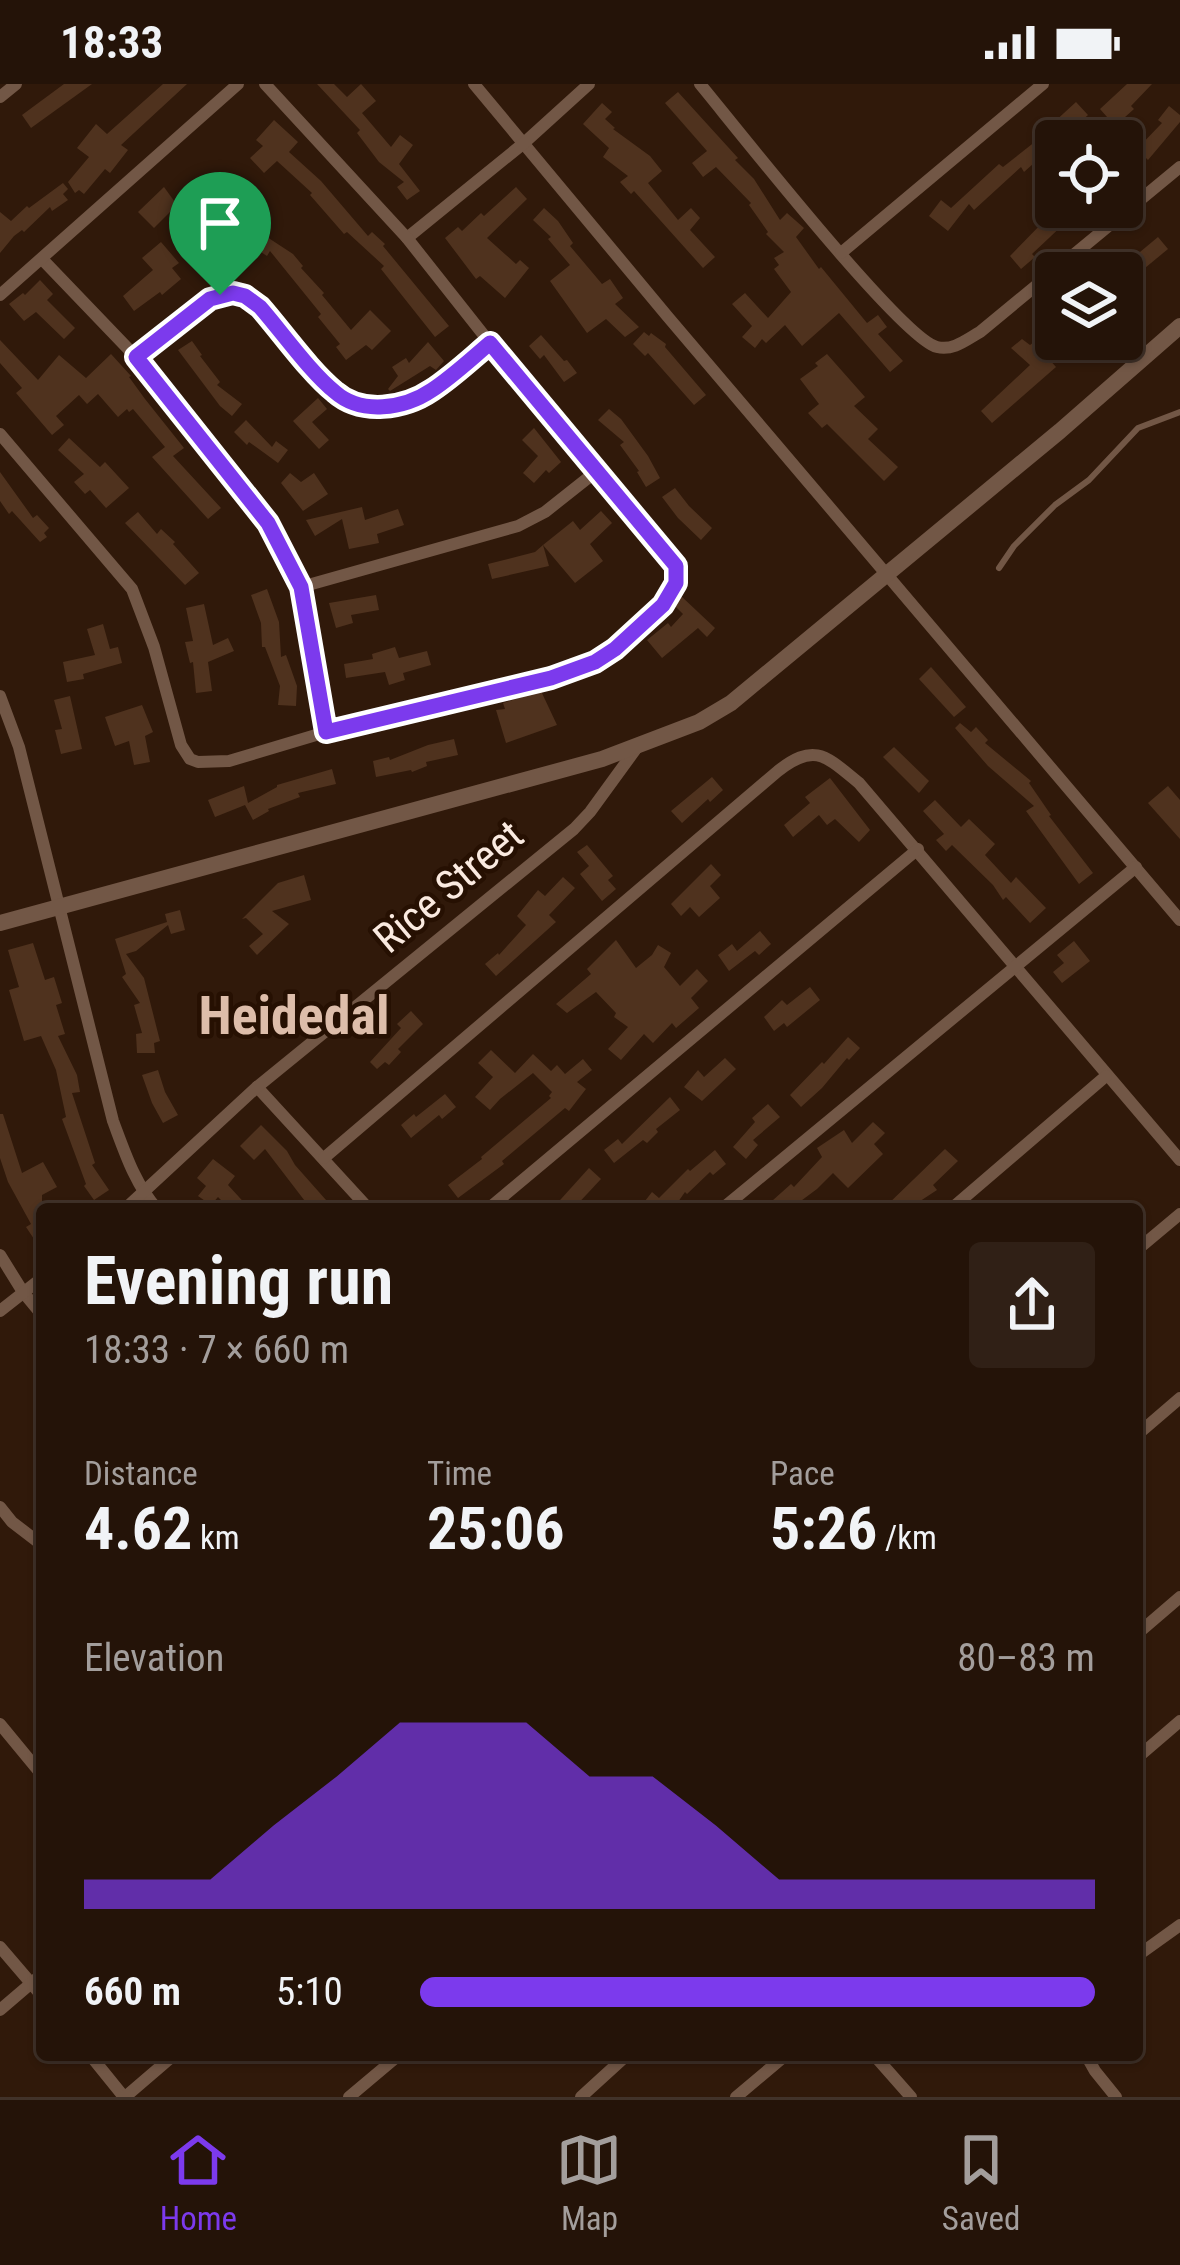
<!DOCTYPE html>
<meta charset="utf-8">
<style>
:root{--surface:#241308;--page:#302016;--text:#f1f3f6;--muted:#a39e9c;--line:#413229;--accent:#7c3aed}
body{margin:0;font-family:"Roboto Condensed",sans-serif;background:var(--page);color:var(--text);height:100vh;display:flex;flex-direction:column;font-size:45px;white-space:nowrap}
*{box-sizing:border-box;margin:0}
p{font-size:39px;color:var(--muted)}
.icon{flex:none;width:66px;height:66px;fill:none;stroke:currentColor;stroke-width:2;stroke-linecap:round;stroke-linejoin:round}
.map{position:relative;flex:1;overflow:hidden}
.sheet{position:absolute;left:36px;top:1119px;width:1107px;height:858px;display:flex;flex-direction:column;background:var(--surface);border-radius:12px;box-shadow:0 3px 9px #0004,0 0 0 3px var(--line)}
.sheet>*{flex:none}
.controls{position:absolute;left:1035px;top:36px;display:grid;gap:24px}
.controls a{display:grid;place-items:center;width:108px;height:108px;border-radius:12px;background:var(--surface);box-shadow:0 3px 9px #0004,0 0 0 3px var(--line);font-size:60px}
.pin{position:absolute;display:grid;place-items:center;width:102px;height:102px;color:#fff;margin:-123px -51px;border-radius:50% 50% 50% 0;rotate:-45deg;box-shadow:0 0 12px #0007}
.pin .icon{rotate:45deg}
.round{display:grid;place-items:center;flex:none;width:126px;height:126px;border-radius:12px;background:var(--page)}
.headline{display:flex;align-items:center;justify-content:space-between;height:204px;padding:0 48px}
h1{font-size:66px;font-weight:700;line-height:90px}
.metrics{display:grid;grid-template-columns:repeat(3,1fr);gap:18px;height:204px;padding:12px 48px}
.metrics div{display:grid;align-content:center}
.metrics b{font-size:60px;font-weight:700}
.metrics small{font-size:33px;font-weight:400}
.metrics p{font-size:33px}
.chart{height:336px;padding:24px 48px}
.chart p{display:flex;justify-content:space-between}
.chart svg{width:100%;height:216px;margin-top:12px;fill:var(--accent);opacity:.7}
ul{padding:0 48px;list-style:none;font-size:39px}
li{display:grid;grid-template-columns:192px 144px 1fr;align-items:center;height:90px}
li i{height:30px;border-radius:15px;background:var(--accent)}
.status{display:flex;justify-content:space-between;align-items:center;height:84px;padding:0 60px;background:var(--surface);direction:ltr}
.status svg{height:33px;fill:currentColor}
.dock{display:flex;justify-content:space-around;align-items:center;height:168px;border-top:3px solid var(--line);background:var(--surface);font-size:33px;color:var(--muted)}
.dock a{display:grid;justify-items:center;gap:6px}
.dock .selected{color:var(--accent)}
.map>svg:first-child{display:block}
.building{fill:#4f321e}
.lines{fill:none;stroke-linecap:round;stroke-linejoin:round}
.service{stroke:#725746;stroke-width:6}
.minor{stroke:#725746;stroke-width:12}
.tertiary{stroke:#725746;stroke-width:16}
.route-casing{stroke:#fff;stroke-width:24}
.route{stroke:#7c3aed;stroke-width:15}
.labels{text-anchor:middle;stroke-width:9;stroke-linejoin:round;paint-order:stroke}
.street-label{font-size:42px;fill:#faeae0;stroke:#261002}
.district-label{font-size:54px;font-weight:bold;fill:#ddbdaa;stroke:#261002}
</style>
<div class="status"><b>18:33</b><svg viewBox="0 0 49 12"><path d="M0 12V9h3v3zM5 12V6h3v6zM10 12V3h3v9zM15 12V0h3v12zM26 1h20v11H26zM47 4h2v5h-2z"/></svg></div>
<div class="map">
<svg width="1180" height="2013" viewBox="0 0 1180 2013">
<rect width="100%" height="100%" fill="#30190a"/>
<g class="building">
<path d="M64 0H92L31 44 22 31Z"/>
<path d="M163 0H187L121 61 128 66 110 89 105 85 84 110 79 106 75 109 68 98 89 73 77 64 96 40 107 50Z"/>
<path d="M317 0H334L347 13 361 0 376 17 362 29 391 63 400 51 413 61 399 80 420 107 407 116 397 103 404 98 379 78 357 49 360 46Z"/>
<path d="M1127 0H1152L1131 22 1134 25 1115 42 1100 25Z"/>
<path d="M678 8 738 74 735 76 754 95 780 136 787 129 804 144 796 153 819 185 821 183 867 239 878 231 887 243 878 250 903 277 890 288 839 229 802 262 785 241 766 259 762 255 755 264 742 253 752 242 732 220 745 209 768 234 791 208 774 185 779 181 774 174 784 168 766 150 768 148 749 121 751 119 716 83 703 93 692 79 707 67 665 19Z"/>
<path d="M1076 18 1088 31 1024 88 1021 83 974 126 969 120 948 147 929 132 941 116 951 124 999 80 1003 83 1041 53 1040 51Z"/>
<path d="M602 19 612 28 605 35 615 44 613 45 650 72 662 87 648 99 678 136 691 124 700 134 690 146 715 173 703 184 634 107 631 110 620 98 628 92 603 73 609 64 583 40Z"/>
<path d="M1169 22 1180 31V38L1148 76 1137 65 1162 39 1158 36Z"/>
<path d="M274 36 298 58 289 68 321 97 368 152 372 148 385 160 383 162 449 242 435 253 381 185 384 182 347 148 344 150 310 111 312 109 277 77 264 89 250 74 263 62 256 56Z"/>
<path d="M63 99 68 105 63 110 68 116 52 127 50 123 24 148 22 146 14 152 0 169V128L11 137 27 122 29 124Z"/>
<path d="M164 103 177 121 154 144 138 128Z"/>
<path d="M516 103 527 115 487 154 516 180 520 176 529 184 505 214 480 192 476 195 445 154 458 143 462 147 481 129 484 132Z"/>
<path d="M1052 123H1081L1079 125 1082 129 1071 141 1067 137 1032 170 1035 173 1021 185 1010 172 1046 135 1049 138 1058 128Z"/>
<path d="M544 124 558 137 573 159 570 162 602 200 610 195 623 214 615 220 639 243 625 253 606 235 587 249 550 197 570 181 548 155 551 153 533 136Z"/>
<path d="M229 128 293 170 303 182 301 184 324 209 322 211 351 246 370 226 391 247 372 266 366 261 346 276 336 263 340 260 318 233 321 230 270 167 267 172 220 141Z"/>
<path d="M1158 153 1168 165 1122 203V183Z"/>
<path d="M161 158 179 179 172 184 181 195 162 211 160 208 134 227 123 212 153 186 142 174Z"/>
<path d="M40 196 53 210 47 216 75 244 64 255 36 228 24 237 9 220 23 209 25 211Z"/>
<path d="M644 248 649 252 651 249 666 260 665 263 706 311 694 321 648 269 645 272 633 260Z"/>
<path d="M541 251 564 277 567 276 577 289 564 298 544 271 540 275 529 262Z"/>
<path d="M1022 255 1030 261 1034 258 1056 283 992 339 981 327 1030 281 1011 264Z"/>
<path d="M0 256 38 296 59 271 86 294 111 270 131 292 129 293 145 315 184 364 173 372 221 424 208 435 152 373 165 363 133 325 129 328 127 325 118 333 98 310 87 320 79 311 56 332 64 341 52 351 16 309 22 304 0 279Z"/>
<path d="M192 257 202 271 200 272 220 298 217 301 242 320 232 332 220 322 178 266Z"/>
<path d="M428 258 444 277 436 286 430 282 390 307 388 305 398 292 392 283 406 274 409 279Z"/>
<path d="M827 270 865 313 854 322 878 345 868 355 898 383 884 397 827 340 822 344 808 329 819 320 800 295 818 282 815 279Z"/>
<path d="M318 314 327 325 312 338 329 356 319 365 293 337Z"/>
<path d="M609 325 621 335 648 372 660 394 646 403 637 388 639 387 620 361 624 358 598 336Z"/>
<path d="M246 336 272 363 276 357 288 366 278 379 249 358 247 361 234 348Z"/>
<path d="M534 344 561 378 549 389 546 386 534 399 523 389 538 372 522 356Z"/>
<path d="M69 354 100 383 105 378 129 404 106 424 90 406 85 410 74 398 84 390 58 366Z"/>
<path d="M0 388 33 434 37 431 49 444 44 449 47 453 40 458 12 427 9 430 0 417Z"/>
<path d="M290 389 301 398 314 389 328 410 303 427 281 399Z"/>
<path d="M675 404 689 422 712 444 701 456 678 434 662 413Z"/>
<path d="M362 423 365 436 398 425 404 441 377 450 379 459 349 465 342 435 315 452 306 436Z"/>
<path d="M601 427 612 439 590 460 603 477 575 499 543 461 573 437 580 446Z"/>
<path d="M138 428 157 450 161 445 175 458 173 460 199 489 185 501 125 439Z"/>
<path d="M543 461 549 482 492 495 488 480 535 468Z"/>
<path d="M267 505 279 538 281 573 286 571 297 602 296 622 278 621 280 602 265 563H262L261 539 251 511Z"/>
<path d="M376 511 379 526 351 531 353 539 336 544 329 519Z"/>
<path d="M681 512 715 544 707 553 698 544 662 574 647 556 668 539 671 543 683 530 675 522Z"/>
<path d="M204 520 213 561 228 554 234 567 208 578 212 607 196 609 193 578 190 579 185 558 193 557 186 524Z"/>
<path d="M103 540 110 565 118 563 122 579 83 590 84 595 67 598 63 578 95 571 87 545Z"/>
<path d="M395 563 399 574 427 567 431 581 403 589 405 596 389 601 385 588 346 594 344 580 373 575 372 570Z"/>
<path d="M931 583 966 623 954 633 919 595Z"/>
<path d="M541 607 557 641 506 659 496 626 505 625 503 619Z"/>
<path d="M70 612 82 665 61 670 55 646 62 645 54 616Z"/>
<path d="M142 621 153 648 145 652 150 678 134 681 129 657 115 662 105 633Z"/>
<path d="M960 639 971 648 976 643 988 656 985 659 1031 697 1029 699 1051 731 1049 732 1093 789 1079 800 1026 727 1034 722 988 682 955 644Z"/>
<path d="M454 655 458 671 426 678 427 682 412 688 411 686 376 693 373 677 389 673 390 676 428 661Z"/>
<path d="M894 663 929 697 919 709 883 673Z"/>
<path d="M332 685 336 700 298 709 300 713 268 725 269 727 253 736 245 721 215 733 208 716 244 702 248 719 277 703V701Z"/>
<path d="M712 693 723 706 710 718 708 715 682 739 671 727Z"/>
<path d="M830 694 870 746 859 758 835 735 827 741 819 731 793 753 784 741 810 719 805 713Z"/>
<path d="M1168 702 1180 716V755L1148 719Z"/>
<path d="M935 716 961 743 969 735 995 760 985 771 1011 799 1016 793 1046 824 1030 839 1006 813 1003 816 993 801 952 761 946 767 936 756 944 750 923 727Z"/>
<path d="M587 761 613 792 608 796 616 805 602 817 580 790 589 782 577 768Z"/>
<path d="M711 780 721 791 710 802 720 814 699 833 690 823 681 832 671 820Z"/>
<path d="M304 791 311 816 272 827 289 840 257 871 249 862 263 850 246 834 242 835 278 799Z"/>
<path d="M563 793 575 804 549 831 556 838 496 892 485 880 498 869 499 871 526 841 517 832 538 806 545 812Z"/>
<path d="M180 826 185 846 171 850 168 841 136 867 126 870 144 894 160 957 154 959 155 969H137L136 950 142 949 134 921 140 919 122 893 126 890 115 855 167 838 165 830Z"/>
<path d="M760 847 771 860 759 871 755 867 729 887 718 871 732 860 737 867Z"/>
<path d="M616 856 636 884 652 871 658 861 671 869 664 883 680 902 697 885 708 897 691 914 699 924 676 944 672 939 653 959 644 950 621 976 608 965 628 943 614 933 616 929 596 908 567 929 556 920 591 890 587 885Z"/>
<path d="M1074 857 1090 877 1062 899 1053 888 1064 879 1057 871Z"/>
<path d="M33 859 45 896 54 893 62 919 56 921 65 950 58 952 77 991 80 1008 72 1009 95 1079 92 1081 109 1106 94 1116 84 1102 86 1100 62 1035 66 1033 56 986 41 952 24 957 9 906 19 903 8 866Z"/>
<path d="M810 903 820 916 787 943 784 939 774 947 764 933 782 916 787 921Z"/>
<path d="M411 927 423 940 398 965 401 968 389 981 385 978 377 985 370 978 401 944 397 940Z"/>
<path d="M848 953 860 964 849 976 847 974 822 1004 801 1023 790 1011 822 978 824 980Z"/>
<path d="M491 966 515 989 533 970 551 987 557 981 565 990 583 975 592 986 577 998 586 1005 569 1027 565 1024 502 1077 504 1080 458 1114 448 1101 482 1075 481 1073 551 1014 549 1012 552 1008 533 989 500 1015 490 1026 475 1013 493 993 478 979Z"/>
<path d="M725 974 736 985 702 1017 684 1003 698 986 704 993Z"/>
<path d="M158 986 165 1008 178 1031 163 1039 152 1019 142 991Z"/>
<path d="M445 1010 456 1023 442 1035 439 1031 411 1054 401 1041 414 1030 416 1033Z"/>
<path d="M670 1013 680 1026 656 1045 658 1048 647 1059 643 1056 614 1079 604 1066 618 1055 622 1060Z"/>
<path d="M768 1020 780 1033 753 1056 758 1061 746 1075 733 1063 755 1038 752 1034Z"/>
<path d="M0 1030H3L22 1089 43 1078 57 1103 42 1111V1167L26 1143 31 1140 8 1098 0 1074Z"/>
<path d="M873 1038 885 1049 874 1060 883 1070 848 1104 833 1089 817 1105 790 1125H763L791 1100 794 1103 822 1073 817 1064 844 1046 852 1059Z"/>
<path d="M261 1041 287 1067 295 1081 334 1125H311L265 1065 254 1076 240 1062Z"/>
<path d="M945 1065 958 1077 933 1101 937 1106 908 1125H883Z"/>
<path d="M715 1066 726 1080 713 1091 710 1088 687 1110 685 1108 673 1125H647L650 1122 645 1117 652 1108 659 1114 688 1085 690 1087Z"/>
<path d="M213 1075 235 1092 228 1101 250 1125H230L218 1113 211 1121 198 1112 206 1102 197 1094Z"/>
<path d="M589 1084 601 1095 573 1125H552Z"/>
</g>
<g class="lines">
<path class="service" d="M999 484 1014 462 1055 421 1089 396 1138 344 1180 328"/>
<g class="minor">
<path d="M474 0 668 233 1180 836"/>
<path d="M700 0C734 41 902 255 937 263 953 267 966 256 980 248L1180 83"/>
<path d="M0 13 16 0"/>
<path d="M407 154 524 59 589 0"/>
<path d="M841 169 1043 0"/>
<path d="M42 175 136 273 268 439 301 503 326 648"/>
<path d="M0 211 238 0"/>
<path d="M136 273C156 257 202 214 225 210 288 200 310 361 417 314 444 303 467 278 490 259"/>
<path d="M0 350 132 505 154 563 181 661 190 675 198 678 229 677 326 648 576 587 615 565 663 521 672 507 677 490 676 482 666 469 490 259 407 154 265 0"/>
<path d="M301 503 518 442 545 428 598 386"/>
<path d="M0 612 19 663 113 1037C125 1069 135 1100 157 1125"/>
<path d="M257 1003 369 1125"/>
<path d="M324 1074 778 687C815 658 826 672 859 699L1180 1076"/>
<path d="M125 1125 257 1003 574 745 590 728 638 662"/>
<path d="M488 1125 918 765"/>
<path d="M722 1125 1136 783"/>
<path d="M951 1125 1106 992"/>
<path d="M1137 1166 1180 1130"/>
<path d="M0 1171 23 1208 42 1231"/>
<path d="M0 1227 42 1194"/>
<path d="M1137 1351 1180 1314"/>
<path d="M0 1423 12 1438 42 1461"/>
<path d="M1137 1550 1180 1513"/>
<path d="M0 1640 42 1691"/>
<path d="M1137 1674 1180 1637"/>
<path d="M0 1863 42 1912"/>
<path d="M1137 1872 1180 1841"/>
<path d="M0 1926 42 1890"/>
<path d="M90 1971 124 2013"/>
<path d="M874 1971 911 2013"/>
<path d="M1086 1971 1095 1987 1116 2013"/>
<path d="M125 2013 174 1971"/>
<path d="M349 2013 399 1971"/>
<path d="M581 2013 627 1971"/>
<path d="M736 2013 786 1971"/>
</g>
<path class="tertiary" d="M0 839 602 675 699 638 731 619 1060 347 1180 242"/>
</g>
<g class="lines">
<defs>
<path id="route" d="M233 209 245 212 260 223C282 248 310 288 335 308 361 331 404 325 432 306 452 293 471 275 490 259L676 482V499L663 521 615 565 595 578 551 594 326 648 301 503 268 439 136 273 210 215Z"/>
</defs>
<use href="#route" class="route-casing"/>
<use href="#route" class="route"/>
</g>
<g class="labels">
<g class="street-label">
<text transform="translate(448 802) rotate(-40)" y="15">Rice Street</text>
</g>
<g class="district-label">
<text x="294" y="950">Heidedal</text>
</g>
</g>
</svg>
<div class="controls">
<a><svg class="icon" aria-label="locate" viewBox="0 0 24 24"><circle cx="12" cy="12" r="6"/><path d="M12 2v4M12 18v4M2 12h4M18 12h4"/></svg></a>
<a><svg class="icon" aria-label="layers" viewBox="0 0 24 24"><path d="M12 4l9 5-9 5-9-5zM3 14l9 5 9-5"/></svg></a>
</div>
<div class="pin" style="left:220px;top:211px;background:#1e9e55"><svg class="icon" aria-label="arrive" viewBox="0 0 24 24"><path d="M6 21V4h12l-3 4 3 4H6"/></svg></div>
<section class="sheet">
<div class="headline"><div><h1>Evening run</h1><p>18:33 · 7 × 660 m</p></div><a class="round"><svg class="icon" aria-label="share" viewBox="0 0 24 24"><path d="M12 15V3M7 8l5-5 5 5M5 13v7h14v-7"/></svg></a></div>
<div class="metrics">
<div><p>Distance</p><b>4.62<small> km</small></b></div>
<div><p>Time</p><b>25:06</b></div>
<div><p>Pace</p><b>5:26<small> /km</small></b></div>
</div>
<div class="chart"><p><span>Elevation</span>80–83 m</p>
<svg viewBox="0 0 160 44" preserveAspectRatio="none"><path d="M0 44V38L10 38L20 38L30 27L40 17L50 6L60 6L70 6L80 17L90 17L100 27L110 38L120 38L130 38L140 38L150 38L160 38V44z"/></svg>
</div>
<ul>
<li><b>660 m</b>5:10<i style="width:100%"></i></li>
</ul>
</section>
</div>
<nav class="dock">
<a class="selected"><svg class="icon" aria-label="home" viewBox="0 0 24 24"><path d="M3 11l9-7 9 7M6 9v11h12V9"/></svg>Home</a>
<a><svg class="icon" aria-label="map" viewBox="0 0 24 24"><path d="M3 6l6-2 6 2 6-2v14l-6 2-6-2-6 2zM9 4v14M15 6v14"/></svg>Map</a>
<a><svg class="icon" aria-label="saved" viewBox="0 0 24 24"><path d="M7 4h10v16l-5-4-5 4z"/></svg>Saved</a>
</nav>
